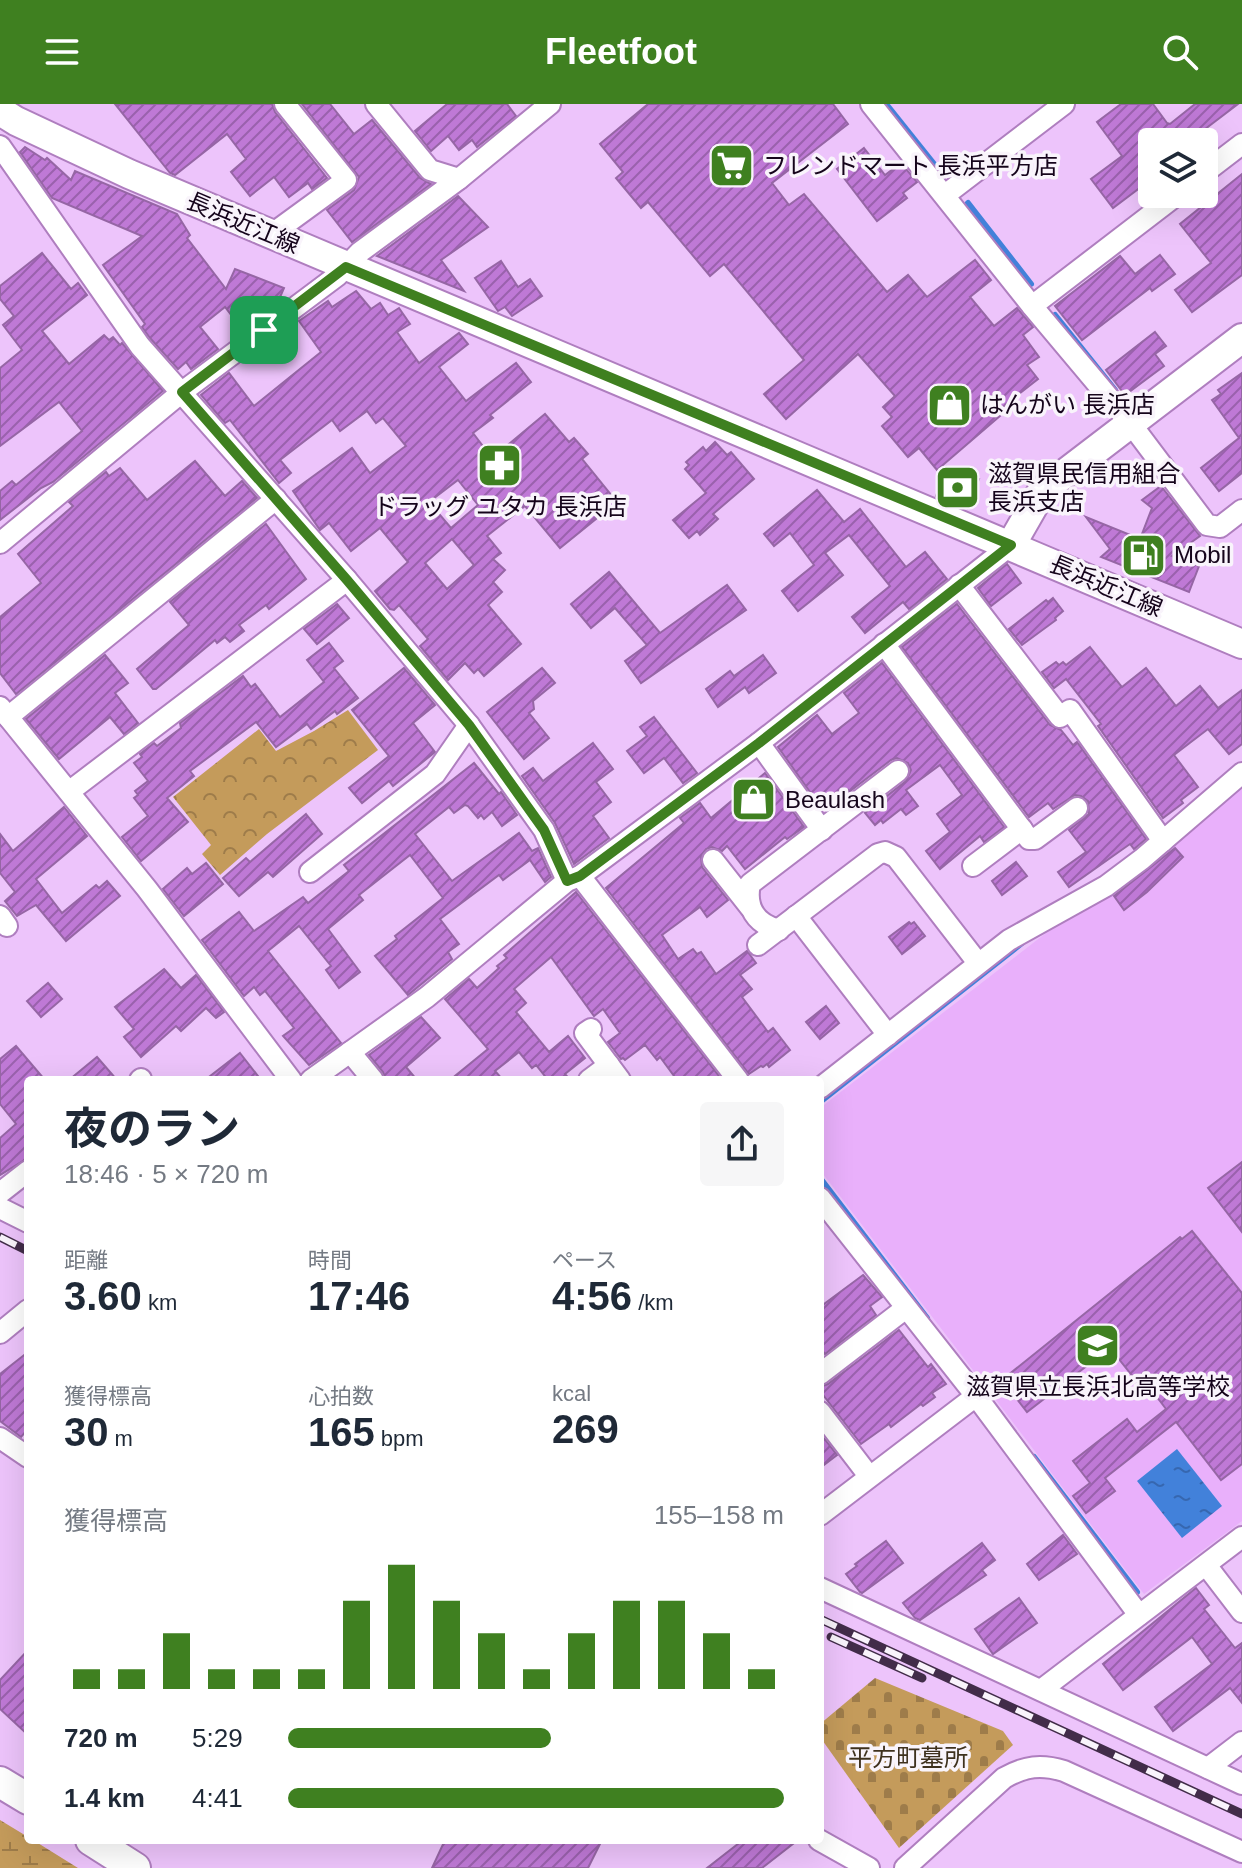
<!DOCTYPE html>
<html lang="ja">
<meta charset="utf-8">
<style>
:root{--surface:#fff;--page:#f6f6f7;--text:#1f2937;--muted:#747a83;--accent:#3f8020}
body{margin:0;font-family:Arial,"Noto Sans JP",sans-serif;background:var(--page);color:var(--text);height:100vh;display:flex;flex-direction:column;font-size:30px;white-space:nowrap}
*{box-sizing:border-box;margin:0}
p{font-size:26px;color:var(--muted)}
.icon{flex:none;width:44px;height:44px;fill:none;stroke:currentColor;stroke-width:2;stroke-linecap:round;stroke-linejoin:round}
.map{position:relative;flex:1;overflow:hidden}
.sheet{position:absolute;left:24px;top:972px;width:800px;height:768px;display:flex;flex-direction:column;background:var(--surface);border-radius:8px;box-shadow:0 8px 32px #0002}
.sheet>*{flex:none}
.fabs{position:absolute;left:1138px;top:24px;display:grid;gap:16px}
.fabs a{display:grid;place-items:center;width:80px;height:80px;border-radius:8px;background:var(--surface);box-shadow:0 8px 32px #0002;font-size:40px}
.pin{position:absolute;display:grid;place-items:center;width:68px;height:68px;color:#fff;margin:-34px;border-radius:16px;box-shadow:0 4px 12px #0006}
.round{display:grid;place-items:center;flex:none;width:84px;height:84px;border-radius:8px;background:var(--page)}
.overview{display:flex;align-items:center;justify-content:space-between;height:136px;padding:0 40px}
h1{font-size:44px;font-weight:700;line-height:60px}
.stats{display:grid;grid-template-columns:repeat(3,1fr);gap:12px;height:136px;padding:8px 40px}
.stats div{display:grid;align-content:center}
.stats b{font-size:40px;font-weight:700}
.stats small{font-size:22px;font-weight:400}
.stats p{font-size:22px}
.chart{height:224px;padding:16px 40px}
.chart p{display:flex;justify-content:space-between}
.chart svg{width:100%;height:144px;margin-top:8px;stroke:var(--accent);stroke-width:6}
ul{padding:0 40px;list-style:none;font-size:26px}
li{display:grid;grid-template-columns:128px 96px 1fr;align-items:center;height:60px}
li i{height:20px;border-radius:10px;background:var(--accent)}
header{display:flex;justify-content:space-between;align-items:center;height:104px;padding:0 40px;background:var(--accent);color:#fff;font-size:36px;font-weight:700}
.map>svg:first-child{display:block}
.built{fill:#e9b0fb}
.forest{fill:url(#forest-crowns)}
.wetland{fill:url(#wetland-marsh)}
.cemetery{fill:url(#cemetery-stones)}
.water{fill:url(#water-ripples)}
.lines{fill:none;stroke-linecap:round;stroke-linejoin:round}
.stream{stroke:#4281da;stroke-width:6}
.building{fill:url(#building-hatch);stroke:#9666a5;stroke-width:2;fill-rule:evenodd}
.street-casing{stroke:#af7ebf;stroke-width:24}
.secondary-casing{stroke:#af7ebf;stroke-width:32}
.primary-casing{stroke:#af7ebf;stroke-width:34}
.street{stroke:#fff;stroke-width:20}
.secondary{stroke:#fff;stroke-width:28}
.primary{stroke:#fff;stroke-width:30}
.rail-casing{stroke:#422c49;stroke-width:9}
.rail{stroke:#f9f4fb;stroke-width:6;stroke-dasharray:18;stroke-linecap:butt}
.route-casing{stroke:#fff;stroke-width:16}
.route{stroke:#3f8020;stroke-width:10}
.labels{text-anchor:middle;stroke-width:7;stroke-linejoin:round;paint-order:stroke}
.poi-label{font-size:24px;fill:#15041b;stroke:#f9f4fb;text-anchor:start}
.street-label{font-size:24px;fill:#15041b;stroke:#f9f4fb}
.park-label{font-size:24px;fill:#3e311e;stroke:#f9f4fb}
</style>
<header><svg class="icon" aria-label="menu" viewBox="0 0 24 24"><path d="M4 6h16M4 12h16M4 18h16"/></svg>Fleetfoot<svg class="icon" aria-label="search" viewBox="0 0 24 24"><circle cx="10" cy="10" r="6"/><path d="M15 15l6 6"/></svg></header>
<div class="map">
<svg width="1242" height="1764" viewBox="0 0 1242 1764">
<defs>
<pattern id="forest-crowns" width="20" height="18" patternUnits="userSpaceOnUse" patternTransform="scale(2)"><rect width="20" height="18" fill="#c49b5b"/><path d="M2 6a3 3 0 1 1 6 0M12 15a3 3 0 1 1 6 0" fill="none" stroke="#9e7c4a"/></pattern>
<pattern id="wetland-marsh" width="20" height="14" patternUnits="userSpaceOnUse" patternTransform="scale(2)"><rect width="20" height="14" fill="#c49b5b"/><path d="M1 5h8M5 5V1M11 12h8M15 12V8" fill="none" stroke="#9e7c4a"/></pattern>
<pattern id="cemetery-stones" width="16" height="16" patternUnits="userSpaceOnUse" patternTransform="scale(2)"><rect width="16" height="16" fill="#c49b5b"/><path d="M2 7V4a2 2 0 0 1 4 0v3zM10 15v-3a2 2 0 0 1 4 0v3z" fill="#9e7c4a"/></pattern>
<pattern id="water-ripples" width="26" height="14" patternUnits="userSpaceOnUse" patternTransform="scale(2)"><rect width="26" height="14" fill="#4281da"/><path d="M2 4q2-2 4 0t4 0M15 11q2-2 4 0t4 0" fill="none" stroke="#3667b0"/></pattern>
<pattern id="building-hatch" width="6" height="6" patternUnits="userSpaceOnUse" patternTransform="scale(2)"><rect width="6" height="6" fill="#bf79d6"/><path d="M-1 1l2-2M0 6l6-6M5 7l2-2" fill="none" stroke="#9a61ad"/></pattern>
</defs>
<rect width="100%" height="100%" fill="#edc4fb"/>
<path class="built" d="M1242 681V1417L1144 1490 820 1066V1004L1046 829 1120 787Z"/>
<path class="forest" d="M348 606 378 646 267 730 220 771 202 750 211 741 173 693 259 625 276 647 314 627Z"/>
<path class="wetland" d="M0 1716 28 1733V1736H33L78 1764H0Z"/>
<path class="cemetery" d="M875 1574 1003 1627 1013 1641 899 1744 820 1633V1620Z"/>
<path class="water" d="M1177 1345 1222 1402 1182 1434 1137 1377Z"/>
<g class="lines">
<g class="stream">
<path d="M886 0 942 70"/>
<path d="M954 71 967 62"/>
<path d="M968 99 1031 180"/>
<path d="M1055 211 1115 286"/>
<path d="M820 998 1022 839"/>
<path d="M820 1074 927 1214"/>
<path d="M1034 1353 1137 1488"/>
</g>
</g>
<g class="building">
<path d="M115 0H272L275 8 327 74 312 85 308 79 289 93 274 73 250 92 231 68 246 55 227 30 175 71 170 69Z"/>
<path d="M302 0H330L354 30 372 16 420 74 431 80 352 138 327 106 354 86 359 73Z"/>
<path d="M447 0H507L516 12 477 43 472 36 459 46 448 32 431 47 415 27Z"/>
<path d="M648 0H833L848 20 772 79 789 101 804 90 887 188 908 171 927 193 975 156 991 176 970 193 994 222 1017 204 1033 223 1023 231 1039 253 1027 261 1038 275 1005 301 997 309 1000 312 937 366 919 344 908 353 882 322 892 313 883 303 895 292 858 250 786 315 764 290 804 256 724 160 710 172 648 98 641 104 616 74 623 68 600 40Z"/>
<path d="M1121 0H1153L1167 19 1170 20 1195 0H1238L1188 38H1152V94L1149 96 1141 83 1113 104 1091 75 1122 52 1097 18Z"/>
<path d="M25 43 45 56 47 54 71 76 75 67 177 110 190 131 187 134 226 185 235 165 284 184 277 200 255 217 251 212 238 220 225 203 200 223 218 245 191 265 186 258 178 265 150 234 142 223 145 220 103 161 142 132 52 94 20 48Z"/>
<path d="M864 44 885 71 901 59 917 78 903 89 907 94 877 117 837 65Z"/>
<path d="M1242 70V171L1192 208 1175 186 1211 159 1180 120Z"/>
<path d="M458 92 488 123 441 156 464 187 377 152Z"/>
<path d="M42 149 71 185 78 179 87 191 42 227 69 260 104 231 109 236 113 233 120 241 122 239 163 287 53 378 41 384 0 416V387L12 377 16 381 82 327 59 298 0 342V264L22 246 3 221 14 212 0 195V182Z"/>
<path d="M1160 151 1175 170 1152 187 1150 184 1082 236 1055 202 1120 152 1135 170Z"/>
<path d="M501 157 518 183 530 175 542 192 512 212 505 203 498 207 475 174Z"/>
<path d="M356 187 371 205 380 199 388 211 399 204 410 220 397 228 419 259 459 229 468 240 439 263 466 297 516 259 531 278 490 311 493 314 473 329 492 354 545 310 569 338 574 334 588 350 582 355 617 398 560 444 525 402 487 432 501 449 493 455 505 466 493 478 502 488 488 501 521 540 484 572 478 565 474 569 465 559 448 576 420 542 428 535 399 501 394 506 390 505 375 487 408 458 380 424 351 447 329 419 320 426 293 387 352 344 370 369 403 344 406 342 383 314 376 319 367 307 340 327 332 316 280 356 291 369 279 379 230 316 225 319 201 291 229 269 254 302 321 248 299 217 328 197 332 203ZM458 376 478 401 451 424 429 398ZM452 435 474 461 447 485 425 459Z"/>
<path d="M1155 228 1166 242 1155 250 1164 262 1125 291 1106 266Z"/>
<path d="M1242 269V369L1219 387 1201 364 1239 334 1212 296 1221 290 1218 286Z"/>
<path d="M715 338 727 351 731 348 754 375 713 410 718 415 700 431 697 427 689 434 673 416 706 389 685 365 689 361 686 358 703 343 706 347Z"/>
<path d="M195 357 225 392 242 377 257 394 16 590 0 569V513L41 479 18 450 73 402 69 398 106 368 109 372 120 364 147 396Z"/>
<path d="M947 363 979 375 967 404 936 392Z"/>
<path d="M1161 382 1200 432 1172 452 1199 462 1189 488 1101 453 1110 445 1086 413 1140 435 1152 404 1142 396Z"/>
<path d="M817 386 844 418 860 405 906 463 925 448 947 475 909 505 903 498 865 529 852 513 890 482 849 431 825 449 843 471 798 507 782 487 814 461 790 429 774 442 764 430Z"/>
<path d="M266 420 306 475 269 505 266 501 239 521 244 527 230 538 225 533 217 539 215 536 156 585H153L137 565 189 521 170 498Z"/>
<path d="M1007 460 1021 479 991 502 978 484Z"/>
<path d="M609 468 660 529 727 481 746 506 641 579 625 557 647 541 615 504 591 524 571 500Z"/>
<path d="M1053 494 1063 507 1055 514 1056 516 1022 541 1009 525 1046 496 1048 498Z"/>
<path d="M337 500 349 514 317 540 304 525Z"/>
<path d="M957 500 1050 621 1061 626 1073 641 1077 638 1146 735 1134 745 1130 740 1069 783 1058 768 1086 748 1069 726 1089 710 1088 697 1081 692 1075 691 1053 705 1048 699 1029 713 902 543Z"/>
<path d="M329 539 343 557 334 564 358 594 337 610 335 607 311 625 307 620 276 643 256 618 190 667 194 672 167 694 188 718 141 757 122 733 148 712 134 694 138 691 135 687 148 677 134 659 142 653 140 650 154 639 157 642 181 624 180 619 243 572 251 583 255 580 280 613 324 578 307 556Z"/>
<path d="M1090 543 1122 583 1146 564 1176 602 1200 582 1218 604 1242 586V640L1229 650 1208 625 1174 651 1198 683 1181 696 1183 699 1163 714 1098 622 1101 620 1066 575 1054 584 1042 568 1056 558 1059 561 1063 558 1066 561Z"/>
<path d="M105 551 128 579 115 589 138 619 124 630 110 613 59 655 26 615Z"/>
<path d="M763 551 776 569 749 589 745 583 718 603 706 585 730 567 734 572Z"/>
<path d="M882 559 1004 723 984 738 980 732 940 765 926 747 950 728 937 710 962 691 940 661 906 686 918 702 906 711 901 705 883 719 881 716 875 721 865 709 906 677 911 666 908 659 897 654 891 656 849 688 848 686 837 694 835 691 820 702 778 643 817 611 832 630 859 609 844 589Z"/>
<path d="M404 564 435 601 413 619 435 648 393 682 389 677 362 699 349 684 389 652 352 606Z"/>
<path d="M542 564 555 579 533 597 534 605 529 609 549 634 524 655 487 608Z"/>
<path d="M654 613 697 669 683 679 664 654 644 669 627 647 647 632 640 623Z"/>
<path d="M593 639 613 665 596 678 611 698 593 712 609 734 574 760 555 719 522 672 533 664 543 677Z"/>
<path d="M474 659 499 690 501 688 517 711 502 722 492 708 484 715 481 711 478 714 468 702 465 701 454 709 449 703 415 730 452 777 519 729 532 747 538 744 551 773 545 778 530 756 503 776 499 771 440 815 459 840 448 848 452 855 408 891 375 852 397 835 395 832 443 794 410 751 359 791 363 796 328 825 360 868 339 884 326 866 331 862 299 822 268 847 341 939 309 961 283 932 294 924 265 887 260 891 254 883 244 892 202 836 239 808 254 827 303 793 308 799 349 767 344 761Z"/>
<path d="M765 669 804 723 787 735 785 733 745 765 727 742 722 747 712 743 706 745 701 752 702 763 728 796 707 813 700 803 662 831 678 855 693 845 697 850 701 848 716 870 747 847 756 859 740 871 752 885 742 893 768 928 773 924 790 946 769 963 767 960 763 963 761 962 749 970 606 784 684 719 680 714 700 699 711 714Z"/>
<path d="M64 703 87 732 36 775 62 809 96 781 99 784 107 777 120 792 66 837 36 801 17 812 5 797 15 788 0 769V730L13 747Z"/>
<path d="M306 710 322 730 273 773 268 768 239 792 223 774 246 754 250 758Z"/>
<path d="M1175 744 1183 753 1147 788 1124 806 1114 792Z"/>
<path d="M1016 758 1027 772 1002 791 992 777Z"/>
<path d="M206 759 223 780 184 812 163 785 187 764 192 770Z"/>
<path d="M576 788 722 976H677L660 953 657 956 645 941 625 956 623 954 621 955 608 938 620 929 603 905 594 912 551 853 514 885 526 899 516 908 549 948 568 932 585 954 565 970 570 976H548L536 961 532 964 519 948 495 967 503 976H450L488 945 445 895 469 875 477 884 499 864 497 862 507 854 504 851Z"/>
<path d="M909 818 911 820 914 818 925 832 902 850 889 833Z"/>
<path d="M164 865 181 884 196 871 224 908 216 914 206 904 181 927 176 922 141 953 124 933 134 925 115 903Z"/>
<path d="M48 879 62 895 41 913 27 897Z"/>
<path d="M826 902 839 919 820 935 806 918Z"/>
<path d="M421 913 440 934 406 963 417 976H386L383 968 369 951Z"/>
<path d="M16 942 45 976H28V1054L0 1071V1034L16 1020 0 1000V955Z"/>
<path d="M240 949 261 976H205Z"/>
<path d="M97 953 117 976H69Z"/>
<path d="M1242 1058V1128L1208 1084Z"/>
<path d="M1192 1127 1242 1189V1360L1221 1376 1176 1318 1105 1374 1115 1387 1086 1409 1073 1392 1090 1379 1073 1357 1127 1315 1137 1328 1166 1305 1147 1280 1142 1284 1110 1244 1027 1308 1002 1276 1180 1133 1182 1135Z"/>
<path d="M863 1171 882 1193 870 1202 876 1211 825 1250 820 1244V1203Z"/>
<path d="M899 1226 928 1263 931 1260 946 1280 932 1289 935 1293 923 1302 921 1300 891 1323 889 1320 861 1340 820 1287V1283L828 1280Z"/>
<path d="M28 1248V1325L21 1333 0 1317V1270Z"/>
<path d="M823 1333 837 1351 820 1364V1335Z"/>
<path d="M1063 1431 1077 1450 1039 1476 1027 1460Z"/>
<path d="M886 1437 903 1459 862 1489 860 1488 846 1470 857 1462 855 1460Z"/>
<path d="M982 1439 995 1456 982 1466 986 1471 920 1516 915 1514 903 1499Z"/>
<path d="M1196 1484 1209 1501 1204 1505 1235 1544 1242 1539V1599L1230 1584 1173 1627 1155 1603 1212 1560 1192 1533 1123 1586 1103 1560Z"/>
<path d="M1019 1494 1037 1519 993 1550 975 1525Z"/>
<path d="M28 1546V1631L0 1605V1576Z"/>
<path d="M445 1736H602L588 1764H432Z"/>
<path d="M743 1736H798L762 1764H707Z"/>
</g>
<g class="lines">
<defs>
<g id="street">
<path d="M871 0 1032 202 1131 320 1207 421 1220 423 1242 406"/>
<path d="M0 42 140 242 347 476 469 621 544 726 567 777"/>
<path d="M1204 69 1242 40"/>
<path d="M459 75 550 0"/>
<path d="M945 91 1064 0"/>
<path d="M272 130 346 76 285 0"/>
<path d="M1032 202 1178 90"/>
<path d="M0 439 182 288 337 172 360 148 459 75 430 66 376 0"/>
<path d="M959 481 1060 613 1070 606 1163 737"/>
<path d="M884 540 1029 735H1035L1077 704"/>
<path d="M0 603 147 785 291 976"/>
<path d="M8 613 276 395"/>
<path d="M759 639 822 726"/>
<path d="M70 687 347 476"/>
<path d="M713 756 750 803"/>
<path d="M973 762 1022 725"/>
<path d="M310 768 435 670 469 621"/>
<path d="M580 772 738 976"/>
<path d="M0 812 7 822"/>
<path d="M796 812 888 931"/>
<path d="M779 826C756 820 745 803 750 780L898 667"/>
<path d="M758 841 878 750 885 748 896 753 978 859"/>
<path d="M591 925 585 929 620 976"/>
<path d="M350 948 373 976"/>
<path d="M140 976 141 975"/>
<path d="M311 976 427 893 567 777 580 772 759 639 1011 441"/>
<path d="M589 976 609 961"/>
<path d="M820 984 1009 836 1106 782 1142 755 1242 669"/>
<path d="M0 1089 28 1067"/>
<path d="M820 1094 976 1292 820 1411"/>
<path d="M0 1104 28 1118"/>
<path d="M0 1229 28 1206"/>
<path d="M820 1270 906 1204"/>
<path d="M976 1292 1139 1511"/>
<path d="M820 1308 869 1372"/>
<path d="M0 1334 28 1353"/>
<path d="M1206 1461 1242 1508"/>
<path d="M820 1484 1242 1680"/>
<path d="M1041 1586 1242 1433"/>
<path d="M1208 1664 1242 1638"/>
<path d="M819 1736 869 1764"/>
<path d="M905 1764 1004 1674C1025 1662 1041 1660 1064 1667L1242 1748"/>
</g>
<g id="secondary">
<path d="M0 7 16 17 129 70 1242 540"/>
<path d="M1011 441 1042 387 1242 234"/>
</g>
<g id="primary">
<path d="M0 1678 28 1695"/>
<path d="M91 1736 135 1764"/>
</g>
</defs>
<use href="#street" class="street-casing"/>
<use href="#secondary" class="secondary-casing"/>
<use href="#primary" class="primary-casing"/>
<use href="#street" class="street"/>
<use href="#secondary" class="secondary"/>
<use href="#primary" class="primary"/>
<defs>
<g id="rail">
<path d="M0 1133 28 1147"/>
<path d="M820 1515 1242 1710"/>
<path d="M831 1533 922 1574"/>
</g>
</defs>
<use href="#rail" class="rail-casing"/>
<use href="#rail" class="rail"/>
</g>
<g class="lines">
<defs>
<path id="route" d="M346 163 1011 441 759 639 580 772 567 777 544 726 469 621 347 476 182 288Z"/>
</defs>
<use href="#route" class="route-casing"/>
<use href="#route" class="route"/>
</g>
<defs>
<symbol id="supermarket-square" viewBox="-11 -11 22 22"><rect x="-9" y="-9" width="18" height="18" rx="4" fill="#3f8020" stroke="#f9f4fb"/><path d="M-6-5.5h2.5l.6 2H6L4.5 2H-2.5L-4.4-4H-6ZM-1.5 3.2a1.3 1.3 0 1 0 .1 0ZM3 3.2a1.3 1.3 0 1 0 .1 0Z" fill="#fff"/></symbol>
<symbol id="shop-square" viewBox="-11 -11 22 22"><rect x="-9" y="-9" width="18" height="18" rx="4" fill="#3f8020" stroke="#f9f4fb"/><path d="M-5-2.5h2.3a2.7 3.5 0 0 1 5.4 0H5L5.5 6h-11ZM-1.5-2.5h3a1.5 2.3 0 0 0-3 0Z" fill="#fff"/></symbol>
<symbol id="pharmacy-square" viewBox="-11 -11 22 22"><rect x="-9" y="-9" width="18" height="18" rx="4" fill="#3f8020" stroke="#f9f4fb"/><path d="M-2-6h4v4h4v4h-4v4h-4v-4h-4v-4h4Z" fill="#fff"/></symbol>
<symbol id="bank-square" viewBox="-11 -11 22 22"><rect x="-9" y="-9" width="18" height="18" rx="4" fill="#3f8020" stroke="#f9f4fb"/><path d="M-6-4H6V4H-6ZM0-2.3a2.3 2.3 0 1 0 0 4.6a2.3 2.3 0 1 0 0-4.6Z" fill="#fff"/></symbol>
<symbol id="fuel-square" viewBox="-11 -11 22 22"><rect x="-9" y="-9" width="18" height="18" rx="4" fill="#3f8020" stroke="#f9f4fb"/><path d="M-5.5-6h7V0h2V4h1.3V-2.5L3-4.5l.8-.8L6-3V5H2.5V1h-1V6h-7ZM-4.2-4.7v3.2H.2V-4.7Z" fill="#fff"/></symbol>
<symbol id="school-square" viewBox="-11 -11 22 22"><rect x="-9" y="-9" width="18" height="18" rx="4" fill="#3f8020" stroke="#f9f4fb"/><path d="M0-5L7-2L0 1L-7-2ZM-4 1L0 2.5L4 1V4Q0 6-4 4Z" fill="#fff"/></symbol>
</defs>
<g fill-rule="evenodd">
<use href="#supermarket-square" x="706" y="36" width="51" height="51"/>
<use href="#shop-square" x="924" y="276" width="51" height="51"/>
<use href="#pharmacy-square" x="474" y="336" width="51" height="51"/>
<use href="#bank-square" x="932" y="358" width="51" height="51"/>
<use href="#fuel-square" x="1118" y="426" width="51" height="51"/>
<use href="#shop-square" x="728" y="670" width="51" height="51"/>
<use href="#school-square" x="1072" y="1216" width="51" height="51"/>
</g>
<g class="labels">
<g class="poi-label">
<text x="763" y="70">フレンドマート 長浜平方店</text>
<text x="980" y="309">はんがい 長浜店</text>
<text x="988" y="378">滋賀県民信用組合<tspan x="988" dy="28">長浜支店</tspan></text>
<text x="500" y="411" text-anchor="middle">ドラッグ ユタカ 長浜店</text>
<text x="1174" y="459">Mobil</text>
<text x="785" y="704">Beaulash</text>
<text x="1098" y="1291" text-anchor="middle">滋賀県立長浜北高等学校</text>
</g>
<g class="street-label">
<text transform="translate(243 119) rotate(23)" y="8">長浜近江線</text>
<text transform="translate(1106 482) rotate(23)" y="8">長浜近江線</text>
</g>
<g class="park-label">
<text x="908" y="1662">平方町墓所</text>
</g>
</g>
</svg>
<div class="fabs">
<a><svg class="icon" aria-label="layers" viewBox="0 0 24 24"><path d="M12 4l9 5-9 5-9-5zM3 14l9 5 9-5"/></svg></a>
</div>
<div class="pin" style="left:264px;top:226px;background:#1e9e55"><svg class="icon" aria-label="arrive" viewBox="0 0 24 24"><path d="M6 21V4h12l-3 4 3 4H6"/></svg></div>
<section class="sheet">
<div class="overview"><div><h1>夜のラン</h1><p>18:46 · 5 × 720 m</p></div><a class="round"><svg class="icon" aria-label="share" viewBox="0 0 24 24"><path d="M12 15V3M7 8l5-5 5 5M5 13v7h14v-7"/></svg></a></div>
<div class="stats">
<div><p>距離</p><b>3.60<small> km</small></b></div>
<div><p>時間</p><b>17:46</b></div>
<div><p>ペース</p><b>4:56<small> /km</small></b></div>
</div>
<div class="stats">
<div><p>獲得標高</p><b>30<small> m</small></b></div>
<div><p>心拍数</p><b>165<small> bpm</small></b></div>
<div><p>kcal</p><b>269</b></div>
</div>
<div class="chart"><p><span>獲得標高</span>155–158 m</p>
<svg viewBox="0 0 160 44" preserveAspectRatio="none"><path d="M5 44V38M15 44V38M25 44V27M35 44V38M45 44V38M55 44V38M65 44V17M75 44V6M85 44V17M95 44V27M105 44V38M115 44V27M125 44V17M135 44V17M145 44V27M155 44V38"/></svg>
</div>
<ul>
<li><b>720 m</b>5:29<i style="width:53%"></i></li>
<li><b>1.4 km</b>4:41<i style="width:100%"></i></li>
</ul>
</section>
</div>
